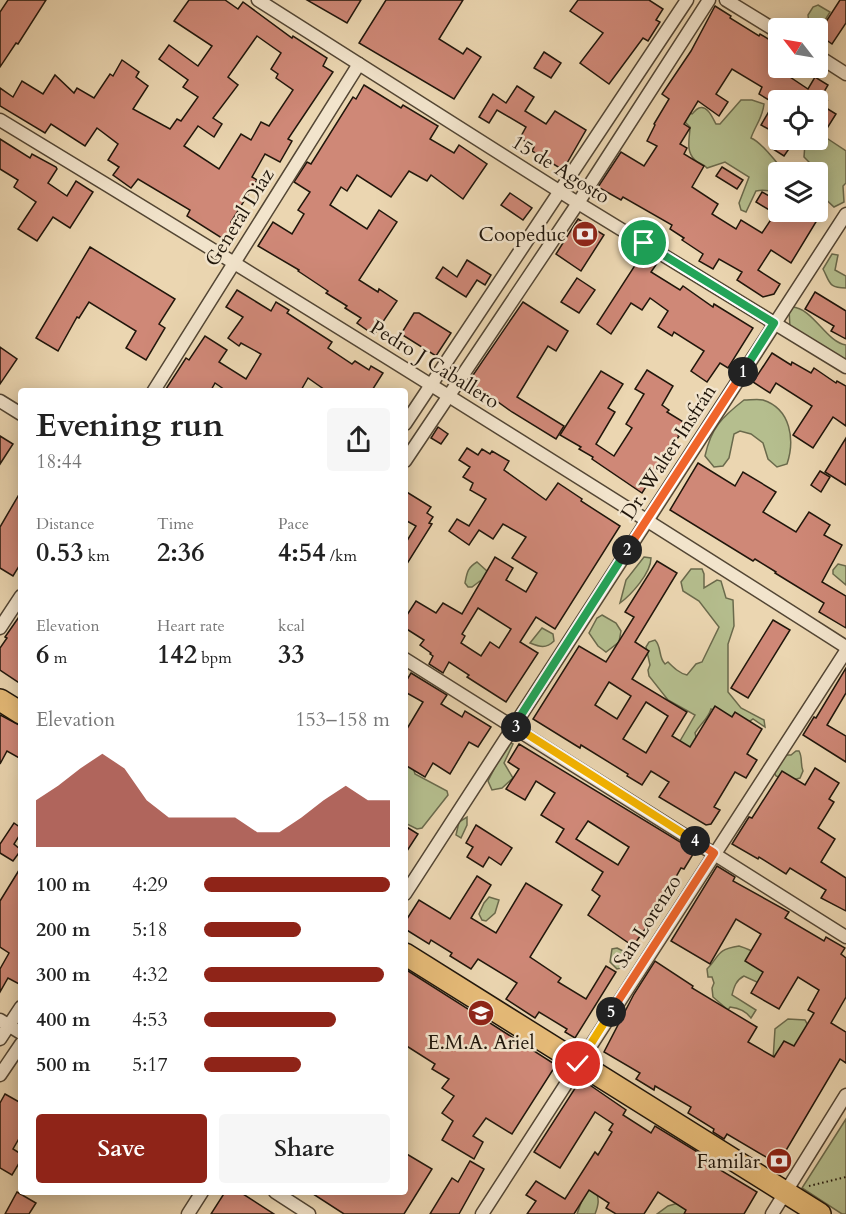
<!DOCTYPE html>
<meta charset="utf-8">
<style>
:root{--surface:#fff;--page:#f6f6f6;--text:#222;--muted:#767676;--accent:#8f2418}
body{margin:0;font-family:Cardo,serif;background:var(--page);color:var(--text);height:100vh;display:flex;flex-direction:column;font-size:22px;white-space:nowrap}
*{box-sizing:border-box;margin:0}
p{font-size:20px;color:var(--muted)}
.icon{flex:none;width:33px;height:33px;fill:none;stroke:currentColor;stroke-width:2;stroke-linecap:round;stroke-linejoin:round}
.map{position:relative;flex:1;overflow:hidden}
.details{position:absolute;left:18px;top:388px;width:390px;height:807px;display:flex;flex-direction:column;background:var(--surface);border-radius:6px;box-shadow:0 3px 15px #0003}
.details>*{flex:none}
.needle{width:39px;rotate:301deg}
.tools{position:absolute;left:768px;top:18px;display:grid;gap:12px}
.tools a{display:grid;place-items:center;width:60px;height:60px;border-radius:6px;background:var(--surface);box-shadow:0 3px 15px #0003;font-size:30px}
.pin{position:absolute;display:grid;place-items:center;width:51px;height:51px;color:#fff;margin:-26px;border:3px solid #fff;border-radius:50%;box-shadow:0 2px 6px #0007}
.km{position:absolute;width:30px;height:30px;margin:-15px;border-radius:50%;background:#222;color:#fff;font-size:16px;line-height:30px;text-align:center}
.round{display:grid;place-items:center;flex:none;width:63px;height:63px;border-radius:6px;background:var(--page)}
.head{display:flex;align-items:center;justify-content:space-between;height:102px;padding:0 18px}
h1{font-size:33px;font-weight:800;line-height:45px}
.figures{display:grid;grid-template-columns:repeat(3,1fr);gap:9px;height:102px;padding:6px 18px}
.figures div{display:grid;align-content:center}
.figures b{font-size:26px;font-weight:800}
.figures small{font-size:16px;font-weight:400}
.figures p{font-size:16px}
.chart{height:168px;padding:12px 18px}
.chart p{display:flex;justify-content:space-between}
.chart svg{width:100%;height:108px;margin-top:6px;fill:var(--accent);opacity:.7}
.cta{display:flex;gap:12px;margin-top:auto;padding:12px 18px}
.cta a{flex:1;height:69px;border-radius:6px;background:var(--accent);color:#fff;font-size:24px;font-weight:800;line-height:69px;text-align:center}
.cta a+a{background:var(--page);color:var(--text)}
ul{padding:0 18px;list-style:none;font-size:20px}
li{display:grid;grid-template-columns:96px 72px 1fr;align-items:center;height:45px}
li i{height:15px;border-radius:8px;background:var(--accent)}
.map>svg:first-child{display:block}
.green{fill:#b5be8e;stroke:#6a6a4c;stroke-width:1.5}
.building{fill:#cf8877;stroke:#20160b;stroke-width:1.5;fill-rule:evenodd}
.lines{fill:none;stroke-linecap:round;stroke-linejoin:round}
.minor-casing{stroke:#534634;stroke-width:15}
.trunk-casing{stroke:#20160b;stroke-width:24}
.path{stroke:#20160b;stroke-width:2;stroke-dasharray:1.5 3;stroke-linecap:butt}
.minor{stroke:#f2e4cc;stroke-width:12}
.trunk{stroke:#e6bb78;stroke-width:21}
.split-1-casing{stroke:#fff;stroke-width:12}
.split-2-casing{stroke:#fff;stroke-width:12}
.split-3-casing{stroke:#fff;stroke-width:12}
.split-4-casing{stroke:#fff;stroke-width:12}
.split-5-casing{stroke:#fff;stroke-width:12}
.split-6-casing{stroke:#fff;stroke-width:12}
.split-1{stroke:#22a559;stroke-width:8}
.split-2{stroke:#f0652b;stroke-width:8}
.split-3{stroke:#22a559;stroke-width:8}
.split-4{stroke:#f5b400;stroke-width:8}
.split-5{stroke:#f0652b;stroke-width:8}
.split-6{stroke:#f5b400;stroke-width:8}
.labels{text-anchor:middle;stroke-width:5;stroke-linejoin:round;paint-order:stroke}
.street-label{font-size:20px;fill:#20160b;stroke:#f2e4cc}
.poi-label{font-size:20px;fill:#20160b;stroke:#f2e4cc;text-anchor:end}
</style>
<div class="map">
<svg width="846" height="1214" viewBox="0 0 846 1214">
<rect width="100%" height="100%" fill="#ebd6b1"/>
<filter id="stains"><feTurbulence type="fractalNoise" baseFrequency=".00333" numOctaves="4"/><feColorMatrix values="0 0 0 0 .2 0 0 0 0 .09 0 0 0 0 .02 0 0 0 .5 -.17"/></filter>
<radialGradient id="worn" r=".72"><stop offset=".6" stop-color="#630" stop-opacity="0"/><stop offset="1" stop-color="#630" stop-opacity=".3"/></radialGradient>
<g class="green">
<path d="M818 5 830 12 820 29 806 28 809 25 808 15 813 7Z"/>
<path d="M741 100H752L764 104C763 117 755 126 751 138 761 142 771 156 778 164L772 174 778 180V191C769 193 767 188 756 191L746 212 741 210 739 203 749 177 725 162 707 168C703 163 699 164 695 160 685 151 690 137 690 127L682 119 686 112 692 114C694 112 696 109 699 108 708 105 713 119 716 124H720Z"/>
<path d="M822 135 846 151V183L843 186 844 202 834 207 819 193 821 179 818 172 812 170 811 164 804 157 805 144 810 140H818V137Z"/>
<path d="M832 254 838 255 835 270 846 276V288C828 288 830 282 823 269Z"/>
<path d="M792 307C813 308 826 342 846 345V363L790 328 789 309Z"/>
<path d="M744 400C750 400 758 399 763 400 791 409 795 440 787 464L777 467 768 459 763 443 751 434 740 431 734 434 729 458 723 466 714 467 705 456C711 428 722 417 744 400Z"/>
<path d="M644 557 651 558C651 573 631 595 620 603L626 580Z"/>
<path d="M477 562 488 572 483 582 480 581 472 587H468L465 583C467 573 467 568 477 562Z"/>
<path d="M838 564 846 566V585L833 574V570Z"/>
<path d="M691 569H702L704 574V588L717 580 721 581 726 598 733 600 734 626 728 644V692L741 708 764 720 765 727 753 719 743 726 728 715 711 709C708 719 701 723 695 733L701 759 680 741 695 715 668 700 649 676 648 670 650 665 646 647 649 642 655 640C662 647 658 657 665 664L668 662C674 668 679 673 687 675L696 664 702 662 719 627 699 601 683 591 681 582Z"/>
<path d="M602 615 616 623 621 631 619 642 606 652 598 646 589 633 597 618Z"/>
<path d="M542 628 553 634 554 641C546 649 540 647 530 643Z"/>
<path d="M405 741 415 774 447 791 448 795 422 828 417 829 405 823Z"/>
<path d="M508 742 513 744 504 763 513 778 502 788 492 790 488 781Z"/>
<path d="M796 751H799C803 758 800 764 803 771L800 778 789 781 776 776 774 772 780 755H791Z"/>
<path d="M467 817V825L461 838 456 835 459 822Z"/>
<path d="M489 897 499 900 495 913 486 921 482 920 479 914 484 903Z"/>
<path d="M739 946C755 951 758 954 765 969L759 983 744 976C736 980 734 987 732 995L756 1010 751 1018C746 1011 739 1008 730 1007L728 1010 713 997 712 988 714 983 712 977H708L707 969C721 955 715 950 739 946Z"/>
<path d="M617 948 627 953 626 967 617 969 610 962 612 949Z"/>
<path d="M788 1019 805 1020 810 1029 799 1047 773 1060 775 1029Z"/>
<path d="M846 1119V1214H842L802 1188Z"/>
<path d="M586 1189 596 1190C599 1200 599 1204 595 1214H577Z"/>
<path d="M685 1201 694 1214H657L668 1206Z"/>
</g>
<g class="building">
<path d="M8 0H46L18 44 16 43 0 67V12Z"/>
<path d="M189 0H225L238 9 243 2 292 38 293 36 327 58 323 66 333 72 288 139 292 141 280 162 265 154 252 177 257 180 231 222 238 226 228 242 187 216 190 210 138 179 131 188 113 175 119 167 108 160 118 144 97 128 85 146 51 124 45 133 0 106V88L13 97 22 81 43 94 55 75 74 93 77 88 94 98 110 74 113 76 122 60 139 72 136 77 148 86 133 109 170 129 177 119 181 121 198 97 183 87 188 80 159 59 169 45 198 66 212 46 174 21ZM257 36 281 53 271 69 278 74 276 78 293 90 269 126 261 122 251 140 241 134 219 169 184 146 198 126 214 137 222 124 213 118 238 85 228 77Z"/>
<path d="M307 0H361L347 23Z"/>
<path d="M386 0H463L439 39 463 54 467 48 481 57 454 99 359 43Z"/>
<path d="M578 0H649L663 9 656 20 660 22 648 41 643 38 609 84 580 63 603 33 570 11Z"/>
<path d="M840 0H846V23L832 44 818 34Z"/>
<path d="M715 6 731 16 730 18 759 36 760 34 778 45V68H791L787 75 808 89 815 77 828 85 821 97 826 100H778V125L774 132 761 125 774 103 759 94 762 87 732 69 716 94 728 102 719 116 698 101 684 124 690 128 680 144 687 148 684 154 704 166 692 187 718 204 712 214 736 229 741 220 762 233 776 212H822L791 263 771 250 758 270 780 284 774 294 763 297 737 280 742 272 719 259 713 269 699 261 703 254 682 240 684 238 670 229 672 225 623 197 621 200 598 187 621 152 644 166 657 146 647 141 655 125 654 124 669 99 662 94 691 51Z"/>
<path d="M544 52 561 63 551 78 534 68Z"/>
<path d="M364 85 401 108 403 105 438 126 430 139 454 153 459 145 487 164 463 199 431 175 427 181 409 171 391 197 357 175 347 191 341 187 330 205 367 229 379 210 397 222 359 280 378 292 379 289 397 301 374 335 357 323 361 318 345 308 347 306 326 293 328 291 298 271 299 270 258 246 273 222 292 234 304 214 298 210 310 192 294 182 307 162 311 164 353 97 356 99Z"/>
<path d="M517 86 534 97 525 111 546 124 555 111 586 130 563 170 532 151 534 147 520 138 526 127 497 110 489 123 479 117 493 94 506 103Z"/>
<path d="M818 103 836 114 826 130 818 125Z"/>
<path d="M0 139 30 158 32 154 56 167 57 169 48 183 67 196 76 181 93 192 70 228 53 217 37 241 18 229 36 202 14 187 18 180 0 169Z"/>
<path d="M779 140H795L784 156 773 149Z"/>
<path d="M722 167 743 180 737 189 716 176Z"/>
<path d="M762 192 778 201 771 211 756 202Z"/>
<path d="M510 193 532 208 523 220 501 205Z"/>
<path d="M578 219 604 235 581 271 556 254Z"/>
<path d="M90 247 175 299 159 324 165 328 146 360 126 348 136 331 89 302 79 318 77 317 58 351 36 338Z"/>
<path d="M643 253 658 262 651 272 680 290 683 286 713 307 714 304 753 328 728 368 720 363 707 382 691 371 704 351 674 332 672 336 658 327 668 311 650 298 642 310 631 303 611 334 597 324Z"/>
<path d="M467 260 491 275 485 285 477 280 466 297 436 278 443 267 457 277Z"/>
<path d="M577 278 595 290 579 313 561 302Z"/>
<path d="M237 290 271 311 276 302 289 310 287 313 332 342 328 348 352 364 355 361 369 370 371 366 383 373 371 392H328L308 378 300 392H228L215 383 210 392H164L186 358 189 360 205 336 227 350 219 362 246 379 261 354 241 343 239 346 228 338 243 317 226 307Z"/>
<path d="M815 292 846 311V339L831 331 834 326 805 309Z"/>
<path d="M523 302 568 331 556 351 548 346 517 397 564 426 556 439 512 412 469 381Z"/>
<path d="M414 313H419L451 333 436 356 401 334Z"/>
<path d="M0 347 17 359 0 384Z"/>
<path d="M772 353 791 365 792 362 811 373 814 368 836 383 837 381 846 386V426L833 417 813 448 793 435 812 406 776 383 770 393 753 382Z"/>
<path d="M647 370 673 386 662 405 669 410 667 412 685 423 678 435 679 436 642 493 592 459 593 457 579 449 581 447 560 435 601 371 623 384 608 408 615 412 596 444 614 456 632 428 626 424 644 394 635 389Z"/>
<path d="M438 427 448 434 441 444 431 438Z"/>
<path d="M0 436 13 444 0 464Z"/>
<path d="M846 438V485L825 472Z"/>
<path d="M467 448 478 455 482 449 490 454 492 451 509 461 504 470 546 500 558 483 582 499 581 501 620 526 555 629 536 617 520 642 538 653 506 702 467 677 469 675 449 662 443 673 429 664 433 656 430 654 431 653 420 645 424 640 405 628V618L416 601 436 613 443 603 462 614 495 557 513 568 506 580 526 592 537 573 512 558 526 537 503 524 493 539 479 530 469 545 449 531 457 519 469 526 486 499 470 490 473 483 463 477 470 467 459 460ZM478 608 511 629 499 648 490 642 481 656 461 643 465 636 462 634Z"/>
<path d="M698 463 735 486 743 472 776 492 763 512 796 532 809 512 830 525 824 535 842 545 822 582 846 596V628L819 612 824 603 775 573 776 572 755 559 753 561 670 510Z"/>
<path d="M820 471 830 477 821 492 811 485Z"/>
<path d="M21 491V563L13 576 0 568V527Z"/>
<path d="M405 491 431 507 427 513 433 517 429 523 432 524 405 567V544L416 526 405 520Z"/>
<path d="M657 561 677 573 635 642 649 651 632 679 687 712 672 736 690 747 715 706 732 717 735 712 762 729 747 754 757 760 746 778 735 772 714 807 720 810 711 824 706 825 659 797 669 782 651 771 642 785 627 776 628 774 581 745 580 748 533 719 579 646 606 662 634 617 625 612ZM609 682 631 696 617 719 595 705ZM646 702 668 716 646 753 623 739Z"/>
<path d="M21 614V684L0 670V648L7 638 5 637Z"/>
<path d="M773 620 790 630 748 698 731 688Z"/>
<path d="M846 668V693L827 725 846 736V762L803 735 814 717 816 718Z"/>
<path d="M411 673 447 695 441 704 462 717 465 711 491 727 478 747 469 742 450 774 433 763 425 777 405 765V732L423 702 405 692V683Z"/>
<path d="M0 715 21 726V759L7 751 0 764Z"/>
<path d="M519 744 695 851 684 869 681 868 653 918 633 946 588 915 600 896 592 890 603 872 556 842 564 829 541 815 555 793 536 781 525 800 506 789 519 769 508 762ZM588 821 629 847 618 865 576 839Z"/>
<path d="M815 768 839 783 829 799 834 802 818 828 835 839 821 862 846 878V911L821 898 826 890 790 868 786 874 759 857 758 859 732 844 749 817 752 818 782 771 805 785Z"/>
<path d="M14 823 21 828V833L14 844 21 850 13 861 0 853V844Z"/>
<path d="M476 825 512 848 501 865 489 857 483 867 467 857 473 847 466 843Z"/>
<path d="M405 826 418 834 405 854Z"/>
<path d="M717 866 735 877 733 881 789 912 785 918 824 941 826 937 845 948 841 954 846 958V997L831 1023 846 1032V1063L840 1059 778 1164 727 1134 724 1139 713 1132 714 1129 688 1113 691 1107 655 1086 654 1090 636 1079 640 1073 604 1052 634 994 655 961 693 986 692 988 757 1027 748 1042 774 1057 784 1041 794 1046 814 1013 808 1010 819 990 798 977 779 1009 751 993 763 972 745 961 761 934 736 919 710 964 671 941Z"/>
<path d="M21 867V985L8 978 0 992V969L9 953 0 947V901Z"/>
<path d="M477 876 491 885 471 918 496 933 526 883 562 905 530 957 561 978 558 982 586 999 606 966 616 972 575 1038 565 1032 567 1029 539 1012 535 1018 506 999 517 983 478 959 471 969 450 956 452 953 431 940 429 944 405 929V922L419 900 450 919Z"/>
<path d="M405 969 556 1065 512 1134 486 1118 473 1136 483 1142 474 1159 442 1140 453 1121 442 1113 454 1096 442 1088 449 1079 432 1069 435 1064 405 1045Z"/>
<path d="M581 1079 626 1110 623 1115 651 1133 655 1126 709 1159 707 1162 757 1192 744 1214H684L686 1210 658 1192 644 1214H616L606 1208 609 1203 589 1190 574 1214H527L536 1201 526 1195 536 1181 565 1199 595 1152 598 1155 612 1132 609 1130 613 1124 595 1112 560 1168 534 1152Z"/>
<path d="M5 1094 21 1103V1135L13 1149 21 1154V1160L12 1175 0 1168V1103Z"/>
<path d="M405 1153 432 1169 404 1214H344L310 1192H405Z"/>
<path d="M470 1161 484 1169 459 1214H430L452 1178 458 1182Z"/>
<path d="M17 1192 36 1203 29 1214H5Z"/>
<path d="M225 1192H240L274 1214H211Z"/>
</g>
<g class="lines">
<defs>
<g id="minor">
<path d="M258 0 578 203 846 367"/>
<path d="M726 0 778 32"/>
<path d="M818 56 846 74"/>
<path d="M0 120C284 292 566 468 846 647"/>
<path d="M153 392 359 64"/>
<path d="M0 401 21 414"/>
<path d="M405 424 687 0"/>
<path d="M405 461 578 203 709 0"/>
<path d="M0 628 21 596"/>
<path d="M405 659 846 937"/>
<path d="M405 894 846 214"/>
<path d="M0 1020 21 1033"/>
<path d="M0 1039 21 1007"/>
<path d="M0 1075 21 1044"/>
<path d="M275 1192 309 1214"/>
<path d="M188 1214 202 1192"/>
<path d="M482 1214 846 651"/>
<path d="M772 1214 846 1095"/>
</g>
<g id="trunk">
<path d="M0 700 21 713"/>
<path d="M405 954 820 1214"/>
</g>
</defs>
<use href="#minor" class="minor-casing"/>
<use href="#trunk" class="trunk-casing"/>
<path class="path" d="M809 1186 846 1177"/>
<use href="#minor" class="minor"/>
<use href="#trunk" class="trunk"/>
</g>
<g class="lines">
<defs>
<path id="split-1" d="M644 243 774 323 743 372"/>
<path id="split-2" d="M627 550 743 372"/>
<path id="split-3" d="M516 727 514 726 627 550"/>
<path id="split-4" d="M516 727 695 841"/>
<path id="split-5" d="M611 1012 714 853 695 841"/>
<path id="split-6" d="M578 1064 611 1012"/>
</defs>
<use href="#split-1" class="split-1-casing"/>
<use href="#split-2" class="split-2-casing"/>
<use href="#split-3" class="split-3-casing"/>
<use href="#split-4" class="split-4-casing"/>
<use href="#split-5" class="split-5-casing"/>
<use href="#split-6" class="split-6-casing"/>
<use href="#split-1" class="split-1"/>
<use href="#split-2" class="split-2"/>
<use href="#split-3" class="split-3"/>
<use href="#split-4" class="split-4"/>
<use href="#split-5" class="split-5"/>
<use href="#split-6" class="split-6"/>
</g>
<defs>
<symbol id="bank-disc" viewBox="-11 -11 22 22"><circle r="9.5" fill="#8f2418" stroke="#f2e4cc"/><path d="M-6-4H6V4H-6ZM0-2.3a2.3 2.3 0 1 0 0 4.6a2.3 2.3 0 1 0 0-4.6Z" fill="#fff"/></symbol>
<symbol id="school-disc" viewBox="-11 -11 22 22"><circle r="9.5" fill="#8f2418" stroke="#f2e4cc"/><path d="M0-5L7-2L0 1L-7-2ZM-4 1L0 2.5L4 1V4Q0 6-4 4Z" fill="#fff"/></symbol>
</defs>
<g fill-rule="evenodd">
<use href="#bank-disc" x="570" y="219" width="30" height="30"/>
<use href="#school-disc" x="466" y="998" width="30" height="30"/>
<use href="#bank-disc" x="764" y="1146" width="30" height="30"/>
</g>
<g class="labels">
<g class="street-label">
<text transform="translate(561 169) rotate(32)" y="7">15 de Agosto</text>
<text transform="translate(239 217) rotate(-58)" y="7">General Diaz</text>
<text transform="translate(435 364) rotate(32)" y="7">Pedro J Caballero</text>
<text transform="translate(668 452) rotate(-57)" y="7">Dr. Walter Insfrán</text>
<text transform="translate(647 921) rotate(-57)" y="7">San Lorenzo</text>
</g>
<g class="poi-label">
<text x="566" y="241">Coopeduc</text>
<text x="481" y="1049" text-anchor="middle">E.M.A. Ariel</text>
<text x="760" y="1168">Familar</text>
</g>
</g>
<rect width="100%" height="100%" filter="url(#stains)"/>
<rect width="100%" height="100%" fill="url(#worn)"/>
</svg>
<div class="tools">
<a><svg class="needle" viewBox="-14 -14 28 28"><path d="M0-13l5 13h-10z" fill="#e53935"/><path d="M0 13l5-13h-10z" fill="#767676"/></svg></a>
<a><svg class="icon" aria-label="locate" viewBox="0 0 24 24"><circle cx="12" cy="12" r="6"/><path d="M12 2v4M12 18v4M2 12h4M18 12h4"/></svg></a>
<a><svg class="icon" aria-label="layers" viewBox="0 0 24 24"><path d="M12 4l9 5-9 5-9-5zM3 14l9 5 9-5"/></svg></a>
</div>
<div class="pin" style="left:644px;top:243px;background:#1e9e55"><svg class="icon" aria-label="arrive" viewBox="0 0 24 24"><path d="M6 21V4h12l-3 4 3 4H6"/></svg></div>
<div class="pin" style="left:578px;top:1064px;background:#d93025"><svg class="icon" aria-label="check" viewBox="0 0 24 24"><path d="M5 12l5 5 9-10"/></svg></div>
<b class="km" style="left:743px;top:372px">1</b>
<b class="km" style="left:627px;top:550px">2</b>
<b class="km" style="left:516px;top:727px">3</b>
<b class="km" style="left:695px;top:841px">4</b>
<b class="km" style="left:611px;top:1012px">5</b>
<section class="details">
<div class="head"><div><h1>Evening run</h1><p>18:44</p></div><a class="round"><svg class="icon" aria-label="share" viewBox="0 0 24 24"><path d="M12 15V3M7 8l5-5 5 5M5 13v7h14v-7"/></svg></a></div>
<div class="figures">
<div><p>Distance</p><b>0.53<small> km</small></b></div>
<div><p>Time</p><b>2:36</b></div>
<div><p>Pace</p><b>4:54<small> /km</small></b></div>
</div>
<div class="figures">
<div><p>Elevation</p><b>6<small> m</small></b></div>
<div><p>Heart rate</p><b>142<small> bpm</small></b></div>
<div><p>kcal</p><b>33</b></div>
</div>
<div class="chart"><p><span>Elevation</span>153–158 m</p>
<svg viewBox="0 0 160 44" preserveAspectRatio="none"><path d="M0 44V25L10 19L20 12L30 6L40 12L50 25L60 32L70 32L80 32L90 32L100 38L110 38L120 32L130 25L140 19L150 25L160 25V44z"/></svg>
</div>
<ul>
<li><b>100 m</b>4:29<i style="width:100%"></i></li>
<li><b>200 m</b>5:18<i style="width:52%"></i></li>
<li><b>300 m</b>4:32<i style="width:97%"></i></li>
<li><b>400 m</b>4:53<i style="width:71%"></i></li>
<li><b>500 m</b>5:17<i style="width:52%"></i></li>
</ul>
<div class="cta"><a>Save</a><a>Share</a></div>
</section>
</div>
